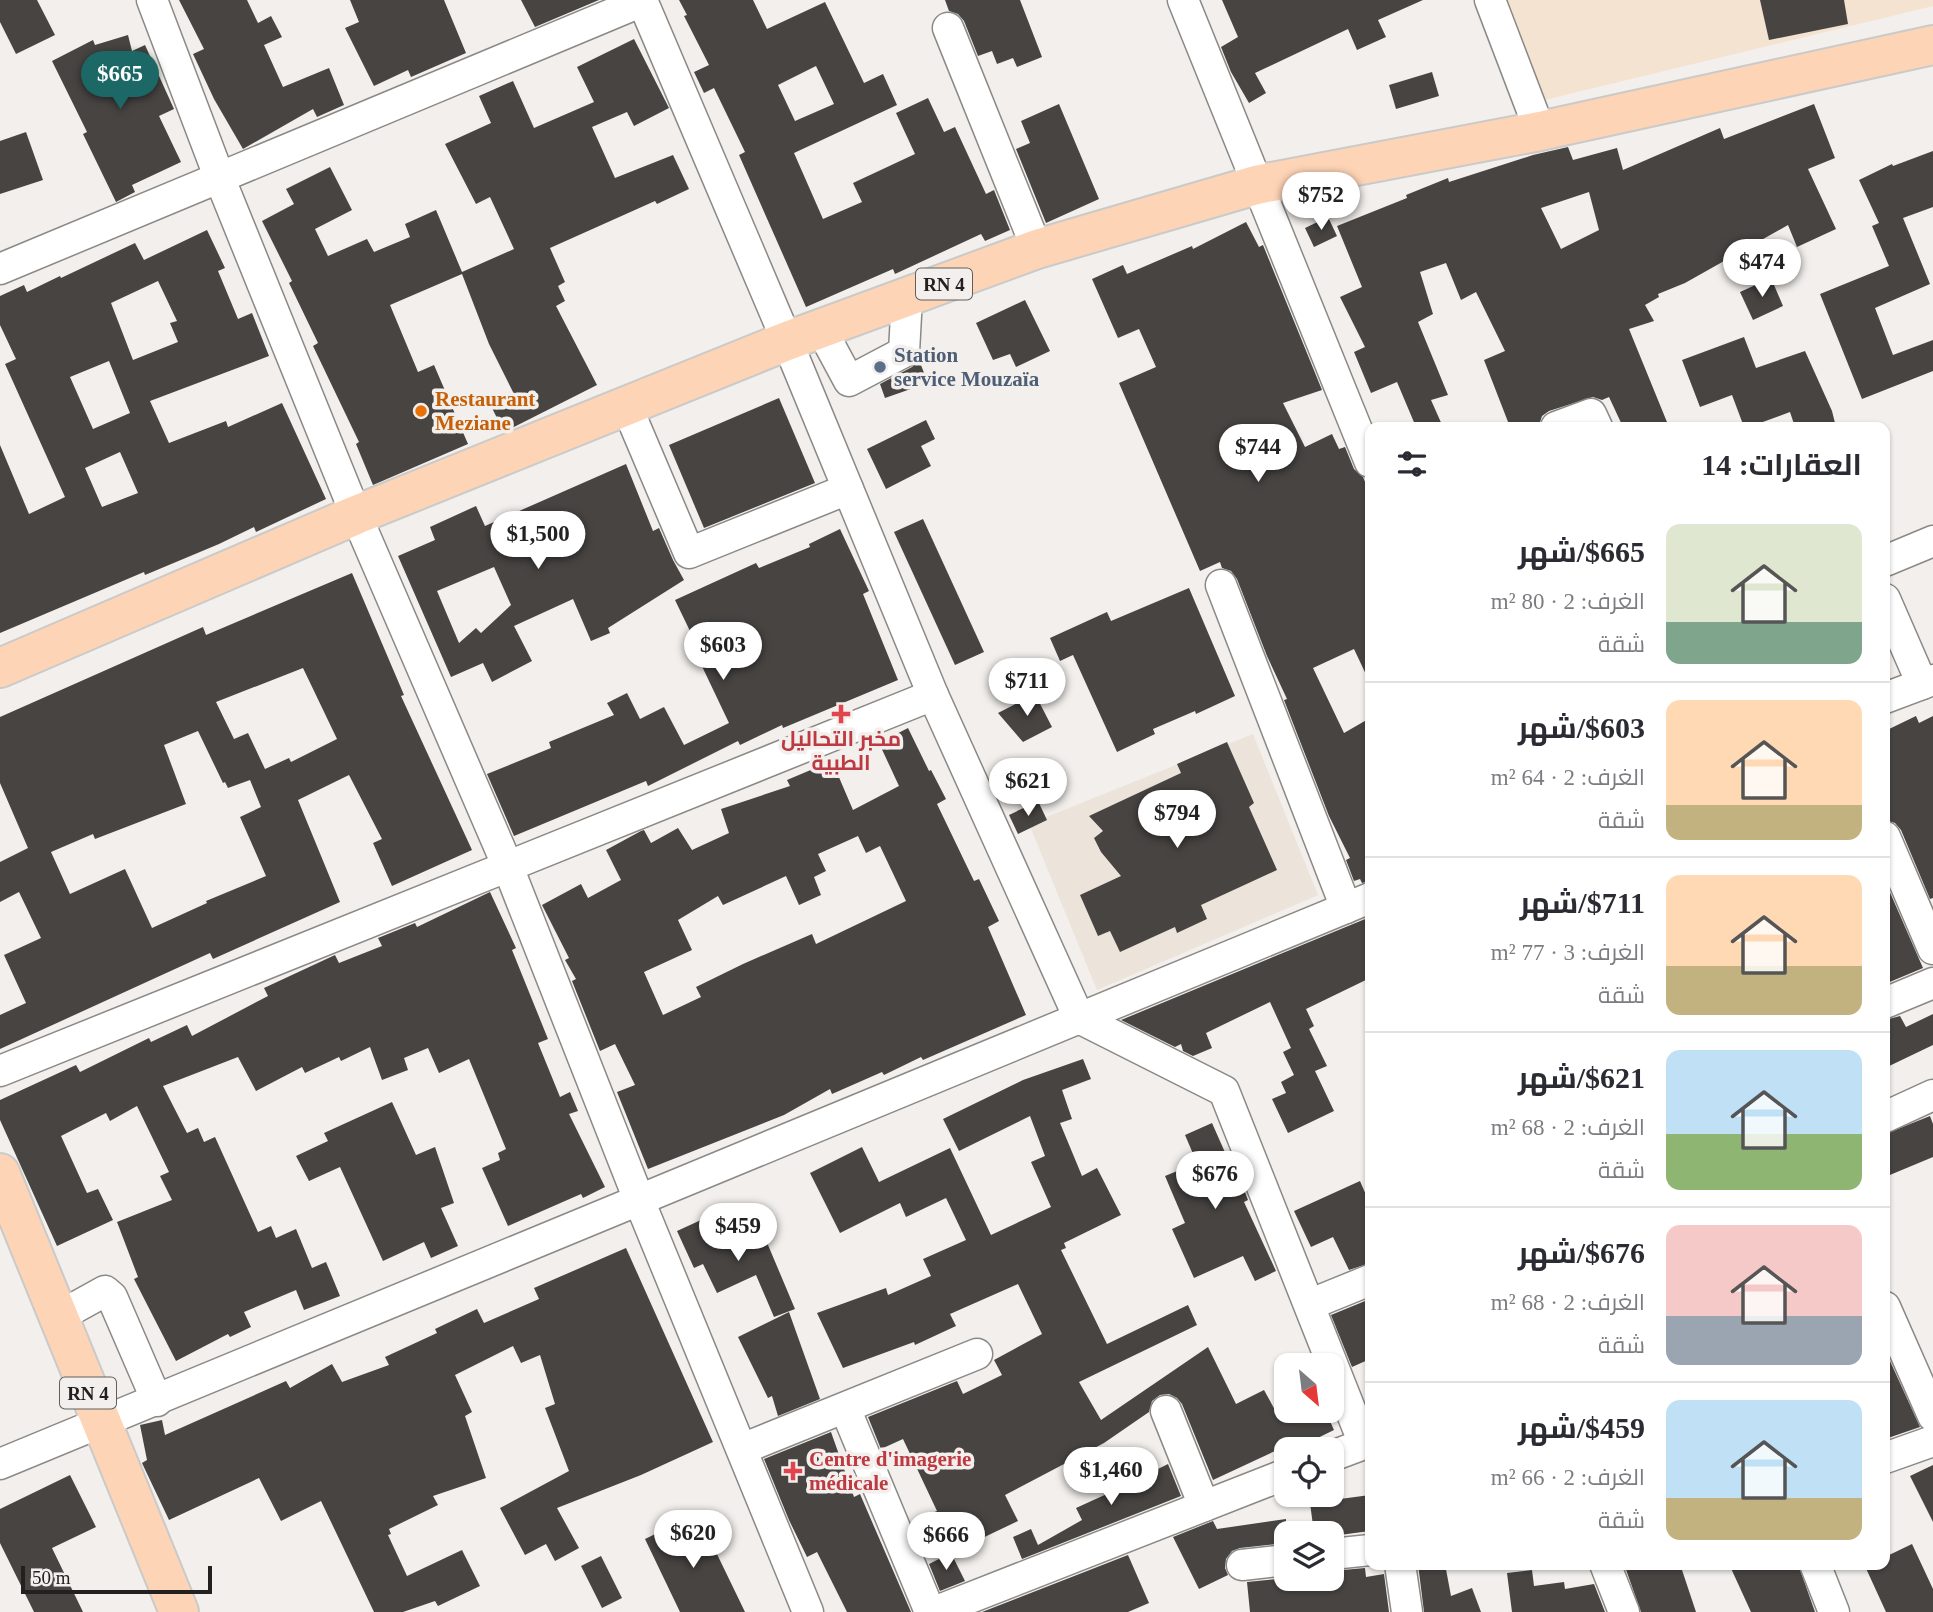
<!DOCTYPE html>
<html lang="ar">
<head>
<meta charset="utf-8">
<style>
	:root { --surface:#fff; --page:#f2f2f3; --text:#2b2b33; --muted:#7c7c81; --line:#e1e1e2; --accent:#1b6866 }
	body { margin:0; font-family:"Times New Roman",Cairo,serif; background:var(--page); color:var(--text); direction:rtl; height:100vh; display:flex; flex-direction:column; font-size:26px; white-space:nowrap }
	* { box-sizing:border-box; margin:0 }
	p { font-size:23px; color:var(--muted) }
	.icon { flex:none; width:38px; height:38px; fill:none; stroke:currentColor; stroke-width:2; stroke-linecap:round; stroke-linejoin:round }
	.map { position:relative; flex:1; overflow:hidden; direction:ltr }
	.side { position:absolute; left:1365px; top:422px; width:525px; height:1148px; display:flex; flex-direction:column; background:var(--surface); border-radius:14px; box-shadow:0 2px 5px #0004; direction:rtl }
	.side>* { flex:none }
	.needle { width:46px; rotate:152deg }
	.controls { position:absolute; left:1274px; top:1353px; display:grid; gap:14px }
	.controls a { display:grid; place-items:center; width:70px; height:70px; border-radius:14px; background:var(--surface); box-shadow:0 2px 5px #0004; font-size:35px }
	.scale { position:absolute; left:21px; bottom:18px; width:191px; box-sizing:border-box; padding-left:7px; border:4px solid #222120; border-top:0; font-size:19px; line-height:24px; white-space:nowrap; color:#222120; -webkit-text-stroke:5px #f2efec; paint-order:stroke }
	.price { position:absolute; translate:-50% -60px; padding:0 16px; border-radius:24px; background:#fff; color:#222; font-size:23px; line-height:46px; filter:drop-shadow(0 2px 4px #0008) }
	.price::after { content:''; position:absolute; left:50%; top:42px; width:21px; height:16px; margin-left:-10px; background:inherit; clip-path:polygon(0 0,100% 0,50% 100%) }
	.price.active { background:var(--accent); color:#fff }
	ul { padding:0; list-style:none }
	li { display:flex; align-items:center; gap:21px; height:175px; padding:0 28px }
	li+li { border-top:2px solid var(--line) }
	li span { display:grid; place-items:center; flex:none; width:196px; height:140px; border-radius:14px; color:#555 }
	li>.icon { margin-inline-start:auto }
	span .icon { width:84px; height:84px; fill:#fffc; stroke-width:1 }
	li b { font-size:30px }
	h2 { display:flex; justify-content:space-between; align-items:center; height:84px; padding:0 28px; font-size:30px }
	.map>svg:first-child { display:block }
	.built { fill:#ece4da }
	.industrial { fill:#f4e3d1 }
	.building { fill:#474442; fill-rule:evenodd }
	.lines { fill:none; stroke-linecap:round; stroke-linejoin:round }
	.minor-casing { stroke:#8b8985; stroke-width:33 }
	.major-casing { stroke:#cacac9; stroke-width:42 }
	.minor { stroke:#fff; stroke-width:30 }
	.major { stroke:#fed4b6; stroke-width:38 }
	.service-dot { fill:#5c6f8a; stroke:#f2efec; stroke-width:2.5 }
	.food-dot { fill:#e8710a; stroke:#f2efec; stroke-width:2.5 }
	.health-dot { fill:#e0444e; stroke:#f2efec; stroke-width:2.5 }
	.labels { text-anchor:middle; stroke-width:7; stroke-linejoin:round; paint-order:stroke }
	.shield { fill:#f2efec; stroke:#605f5d; stroke-width:2 }
	.shield-label { font-size:19px; font-weight:bold; fill:#222120 }
	.service-label { font-size:21px; font-weight:bold; fill:#4e5e75; stroke:#f2efec; text-anchor:start }
	.food-label { font-size:21px; font-weight:bold; fill:#c56008; stroke:#f2efec; text-anchor:start }
	.health-label { font-size:21px; font-weight:bold; fill:#be3a42; stroke:#f2efec }
</style>
</head>
<body>
<div class="map">
<svg width="1933" height="1612" viewBox="0 0 1933 1612">
	<rect width="100%" height="100%" fill="#f2efec"/>
	<polygon class="built" points="1253,734 1318,895 1097,990 1029,824"/>
	<polygon class="industrial" points="1498,0 1933,0 1933,6 1540,101"/>
	<g class="building">
		<polygon points="0,0 37,0 55,35 16,54 0,22"/>
		<polygon points="179,0 247,0 258,23 271,16 282,37 264,45 283,87 329,68 344,105 317,117 313,109 243,149 214,99 193,54 204,49"/>
		<polygon points="350,0 444,0 466,53 411,77 408,70 374,86 345,28 359,22"/>
		<polygon points="521,0 599,0 535,27"/>
		<path d="M679,0H753L767,29L825,2L864,83L883,74L897,105L794,153L823,219L862,202L853,183L915,154L896,113L928,98L944,132L955,127L986,194L994,190L1010,230L985,241L981,234L895,274L893,269L806,307L739,155L745,152L714,88L704,93L694,72L709,65L684,16L687,15ZM816,66L834,104L795,121L778,85Z"/>
		<polygon points="945,0 1020,0 1042,57 1017,67 1013,58 997,64 992,51 978,56 964,21 958,14 949,11"/>
		<polygon points="1222,0 1423,0 1378,20 1386,37 1357,50 1348,29 1255,73 1266,93 1249,103 1231,72 1221,47 1238,37"/>
		<polygon points="1760,0 1844,0 1848,24 1769,40"/>
		<polygon points="128,35 132,51 145,45 174,109 159,116 181,162 132,185 135,192 116,202 83,134 87,132 52,61 93,40 95,45"/>
		<polygon points="634,39 669,108 634,126 627,112 592,127 615,178 673,155 689,189 657,204 655,201 550,248 565,282 558,286 565,301 556,306 597,385 504,432 492,408 515,396 489,344 462,274 390,305 418,372 434,365 468,444 373,485 356,444 359,442 313,346 318,343 289,283 292,281 262,221 294,204 286,189 330,167 352,210 315,229 328,256 367,239 374,252 410,237 405,224 436,210 462,272 514,249 490,197 476,204 445,144 491,123 479,96 513,81 534,128 594,102 577,67"/>
		<polygon points="1432,72 1439,96 1396,109 1389,85"/>
		<polygon points="1059,104 1099,199 1046,223 1016,149 1030,143 1021,121"/>
		<path d="M1814,104L1835,158L1808,169L1836,229L1797,247L1788,225L1685,283L1658,294L1659,297L1645,305L1654,321L1629,329L1669,427H1623L1609,397L1602,400L1593,397L1549,411L1542,416L1539,425L1534,427H1510L1484,360L1505,351L1476,292L1461,300L1446,263L1420,272L1433,314L1418,322L1448,395L1431,400L1443,427H1416L1397,382L1371,393L1354,352L1365,347L1340,297L1362,287L1337,226L1407,198L1406,195L1448,178L1449,182L1533,155L1568,147L1573,160L1617,148L1623,170L1720,128L1724,139ZM1589,192L1599,230L1561,249L1541,208Z"/>
		<polygon points="26,132 43,180 0,194 0,141"/>
		<polygon points="1933,151 1933,207 1903,218 1930,284 1875,308 1893,355 1933,340 1933,371 1862,399 1820,294 1889,266 1872,226 1879,223 1859,180 1892,164 1893,166"/>
		<polygon points="1328,217 1337,236 1314,247 1305,228"/>
		<polygon points="1246,222 1259,247 1263,245 1322,390 1283,403 1305,447 1332,434 1339,449 1345,447 1354,469 1363,477 1370,494 1370,683 1354,649 1313,668 1344,733 1370,718 1370,881 1362,883 1360,879 1354,881 1346,860 1350,858 1329,816 1284,700 1287,699 1267,656 1237,579 1231,571 1222,568 1220,562 1200,571 1119,383 1156,367 1139,329 1118,338 1092,279 1123,265 1127,274 1192,246 1193,249"/>
		<path d="M207,230L225,268L218,271L238,319L252,313L269,356L150,401L169,443L226,421L228,427L282,403L326,499L256,532L254,527L219,544L145,575L144,572L0,633V445L29,514L65,497L5,364L16,359L0,325V296L24,285L27,292L60,276L61,278L135,243L144,260ZM158,281L177,321L170,323L178,342L133,360L111,303ZM109,361L130,413L93,429L70,377ZM120,452L138,493L102,507L85,468Z"/>
		<polygon points="1771,278 1783,306 1753,320 1740,292"/>
		<polygon points="1025,300 1050,351 1016,367 1010,354 993,360 976,323"/>
		<polygon points="1744,337 1756,368 1805,351 1832,411 1836,427 1795,427 1790,412 1749,427 1744,427 1732,395 1700,407 1682,360"/>
		<polygon points="919,360 928,383 885,398 880,384 912,367"/>
		<polygon points="779,398 815,483 704,528 669,445"/>
		<polygon points="926,420 935,439 921,446 931,466 886,489 867,449"/>
		<path d="M626,464L653,531L659,528L673,560L684,580L608,628L610,633L591,641L573,599L514,626L532,661L492,682L483,663L451,677L398,556L435,540L430,527L476,506L485,526ZM494,567L511,605L481,633L476,628L459,643L437,591Z"/>
		<polygon points="923,519 984,652 955,665 894,532"/>
		<polygon points="840,529 869,591 863,594 898,680 783,728 782,725 740,745 738,741 648,786 646,781 514,836 487,774 551,748 549,742 614,715 607,703 627,693 640,719 664,707 684,745 729,723 699,660 703,658 675,600 756,563 759,568 810,547 809,544"/>
		<path d="M352,573L404,695L401,696L472,850L392,886L373,843L382,839L349,775L298,800L340,902L213,959L210,953L0,1049V1015L26,1003L4,955L41,938L19,892L0,902V862L28,848L0,783V717L203,627L206,635ZM303,668L337,739L291,762L289,758L265,769L248,733L234,739L216,702ZM198,731L223,783L225,782L228,788L250,780L261,807L240,817L266,876L206,901L207,903L152,928L125,869L70,894L51,852L93,834L95,839L186,804L164,745Z"/>
		<polygon points="1189,588 1235,696 1196,714 1195,711 1153,729 1155,734 1117,752 1073,655 1060,661 1050,638 1107,612 1111,621"/>
		<polygon points="1035,694 1052,727 1023,742 998,713"/>
		<polygon points="1916,716 1919,723 1933,716 1933,898 1930,899 1901,830 1895,823 1885,820 1885,731"/>
		<path d="M908,728L929,771L931,770L946,799L937,804L974,881L979,879L999,921L988,927L1026,1015L923,1060L921,1057L884,1075L882,1072L832,1094L830,1089L784,1115L648,1169L617,1092L635,1085L615,1044L600,1051L572,981L576,979L565,960L569,958L542,905L581,884L588,898L621,880L606,850L641,831L644,830L651,843L678,828L692,850L729,833L721,809L790,786L787,780L832,761L853,810L899,786L879,743ZM858,836L866,853L880,846L906,901L816,944L812,934L743,964L696,987L701,997L663,1015L644,972L692,950L678,920L718,896L723,905L786,876L799,905L821,895L814,877L826,871L818,854Z"/>
		<polygon points="1227,742 1254,803 1249,807 1277,870 1201,905 1207,919 1177,933 1175,927 1120,952 1110,931 1098,936 1080,895 1121,876 1101,852 1094,838 1103,831 1089,816 1181,773 1177,764"/>
		<polygon points="1038,801 1047,820 1018,834 1009,815"/>
		<polygon points="1885,881 1923,968 1885,984"/>
		<polygon points="490,892 516,948 512,950 548,1039 538,1043 560,1097 570,1092 578,1111 569,1114 605,1187 583,1198 581,1194 508,1226 482,1168 500,1160 498,1153 506,1149 469,1059 439,1073 428,1048 404,1058 408,1070 382,1080 370,1047 341,1061 339,1057 305,1073 302,1067 256,1091 238,1057 163,1086 187,1133 198,1128 204,1142 215,1137 258,1232 271,1226 276,1238 296,1229 312,1268 326,1262 340,1296 304,1310 296,1290 244,1312 251,1327 230,1337 228,1334 176,1361 134,1279 138,1277 117,1222 172,1200 160,1176 169,1172 137,1106 110,1121 106,1113 61,1136 87,1193 98,1189 113,1220 57,1246 0,1120 0,1100 76,1065 80,1072 149,1038 151,1042 187,1025 192,1036 268,996 264,988 335,955 339,963 382,946 378,938 415,923 417,927"/>
		<polygon points="1370,917 1370,978 1306,1009 1314,1026 1309,1029 1327,1066 1315,1071 1334,1111 1288,1133 1272,1099 1286,1093 1281,1082 1294,1075 1283,1052 1291,1048 1270,1002 1206,1033 1212,1048 1193,1056 1183,1051 1181,1044 1175,1047 1121,1020"/>
		<polygon points="1933,1014 1933,1045 1885,1068 1885,1020 1900,1016 1906,1027"/>
		<polygon points="1083,1059 1091,1079 1062,1090 1072,1119 1060,1123 1082,1176 1097,1168 1121,1215 1064,1243 1066,1248 1061,1250 1107,1344 1188,1305 1197,1325 1079,1382 1101,1420 1208,1347 1236,1404 1264,1390 1275,1410 1325,1410 1334,1430 1295,1449 1286,1449 1286,1453 1278,1457 1275,1451 1213,1480 1182,1404 1177,1398 1169,1394 1160,1395 1152,1401 1149,1412 1104,1443 1005,1495 1018,1521 951,1553 932,1513 937,1511 903,1439 881,1449 868,1417 957,1381 963,1394 1002,1375 994,1360 1042,1334 1018,1284 950,1314 956,1326 915,1345 914,1342 843,1368 817,1313 886,1288 888,1295 931,1276 923,1259 966,1240 946,1198 906,1217 900,1203 840,1233 810,1173 862,1147 879,1182 950,1148 991,1235 1051,1207 1031,1162 1045,1156 1030,1116 959,1151 943,1119 1023,1080"/>
		<polygon points="392,1102 416,1155 435,1147 454,1203 441,1208 458,1246 431,1258 424,1242 383,1261 340,1167 309,1181 296,1156 328,1141 324,1133"/>
		<polygon points="1930,1116 1933,1124 1933,1157 1885,1177 1885,1134"/>
		<polygon points="1212,1123 1235,1175 1238,1174 1248,1200 1244,1202 1276,1271 1255,1281 1243,1256 1194,1278 1172,1229 1185,1223 1165,1176 1197,1163 1185,1135"/>
		<polygon points="1360,1181 1370,1204 1370,1263 1349,1270 1333,1237 1311,1247 1294,1211"/>
		<polygon points="701,1220 714,1248 760,1226 795,1309 774,1317 756,1275 717,1293 703,1264 694,1268 677,1231"/>
		<polygon points="626,1248 713,1442 641,1475 557,1508 579,1548 555,1561 546,1544 525,1555 500,1508 569,1471 545,1408 555,1404 540,1355 521,1363 513,1346 455,1375 472,1412 465,1416 486,1478 433,1496 438,1505 389,1529 391,1534 388,1535 407,1576 462,1550 480,1586 438,1606 435,1601 403,1612 374,1612 321,1501 281,1521 259,1478 169,1520 142,1463 147,1460 140,1425 162,1420 165,1435 286,1381 290,1388 332,1364 342,1382 389,1365 385,1357 437,1333 435,1329 477,1309 484,1323 539,1299 534,1288"/>
		<polygon points="1370,1299 1370,1359 1352,1367 1331,1315"/>
		<polygon points="789,1312 820,1399 778,1416 772,1396 768,1398 738,1337"/>
		<polygon points="1885,1350 1920,1427 1888,1438 1885,1431"/>
		<polygon points="831,1432 854,1497 860,1494 911,1612 847,1612 817,1552 807,1557 789,1520 764,1459"/>
		<polygon points="1168,1464 1181,1496 1022,1559 1013,1537 1031,1529 1038,1545 1082,1520 1076,1508 1120,1488 1114,1476 1136,1465 1142,1477"/>
		<polygon points="1933,1465 1933,1522 1910,1476"/>
		<polygon points="70,1475 96,1527 52,1548 83,1612 34,1612 0,1543 0,1509"/>
		<polygon points="1370,1495 1370,1531 1332,1536 1332,1533 1314,1533 1310,1503"/>
		<polygon points="693,1516 711,1553 715,1550 745,1612 680,1612 645,1539"/>
		<polygon points="1286,1519 1286,1543 1240,1548 1232,1551 1226,1559 1225,1568 1228,1575 1199,1589 1173,1537 1213,1521 1217,1529"/>
		<polygon points="1912,1544 1933,1589 1933,1612 1886,1612 1864,1564 1885,1564 1885,1557"/>
		<polygon points="951,1553 965,1581 940,1591 929,1564"/>
		<polygon points="1128,1555 1149,1603 1128,1612 982,1612"/>
		<polygon points="601,1556 622,1598 602,1608 581,1566"/>
		<polygon points="1418,1564 1445,1564 1451,1596 1472,1588 1481,1612 1424,1612"/>
		<polygon points="1624,1564 1680,1564 1696,1612 1641,1612"/>
		<polygon points="1729,1564 1798,1564 1815,1612 1751,1612"/>
		<polygon points="1365,1568 1366,1577 1384,1574 1389,1612 1250,1612 1247,1582 1286,1578 1286,1587 1332,1581 1332,1571"/>
		<polygon points="1532,1570 1534,1586 1564,1582 1565,1589 1594,1584 1605,1612 1512,1612 1507,1573"/>
	</g>
	<g class="lines">
		<defs>
			<g id="minor">
				<polyline points="152,0 220,179 356,515 508,867 639,1200 808,1612"/>
				<polyline points="642,0 787,341 933,695 1079,1018 1224,1091 1364,1444 1332,1456"/>
				<polyline points="1183,0 1370,462"/>
				<polyline points="1490,0 1540,131"/>
				<polyline points="948,28 1037,249"/>
				<polyline points="0,269 643,1"/>
				<polyline points="821,329 849,381 904,352 907,297"/>
				<polyline points="627,407 689,553 848,489"/>
				<polyline points="1556,427 1591,414 1597,427"/>
				<polyline points="1885,561 1933,541"/>
				<polyline points="1221,585 1346,908"/>
				<polyline points="1885,599 1922,684"/>
				<polyline points="1885,698 1933,680"/>
				<polyline points="1885,837 1933,949"/>
				<polyline points="1885,1003 1933,983"/>
				<polyline points="0,1071 933,695"/>
				<polyline points="1885,1117 1933,1095"/>
				<polyline points="1311,1304 1370,1280"/>
				<polyline points="1885,1307 1933,1416"/>
				<polyline points="58,1317 105,1291 112,1297 157,1401"/>
				<polyline points="845,1408 930,1612"/>
				<polyline points="1166,1411 1204,1506"/>
				<polyline points="742,1449 977,1354"/>
				<polyline points="1885,1458 1933,1441"/>
				<polyline points="0,1464 1370,898"/>
				<polyline points="1332,1554 1370,1550"/>
				<polyline points="1400,1564 1407,1612"/>
				<polyline points="1605,1564 1624,1612"/>
				<polyline points="1815,1564 1834,1612"/>
				<polyline points="1242,1565 1286,1560"/>
				<polyline points="934,1612 1286,1474"/>
			</g>
			<g id="major">
				<polyline points="0,668 356,515 787,341 1037,249 1256,185 1540,131 1933,45"/>
				<polyline points="0,1173 179,1612"/>
			</g>
		</defs>
		<use href="#minor" class="minor-casing"/>
		<use href="#major" class="major-casing"/>
		<use href="#minor" class="minor"/>
		<use href="#major" class="major"/>
	</g>
	<circle class="service-dot" cx="880" cy="367" r="7"/>
	<circle class="food-dot" cx="421" cy="411" r="7"/>
	<g class="health-dot">
		<path d="M837.5 703.5h7v7h7v7h-7v7h-7v-7h-7v-7h7z"/>
		<path d="M789.5 1460.5h7v7h7v7h-7v7h-7v-7h-7v-7h7z"/>
	</g>
	<g class="labels">
		<g class="shield">
			<rect x="916" y="268.5" width="56" height="31" rx="5"/>
			<rect x="60" y="1377.5" width="56" height="31" rx="5"/>
		</g>
		<g class="shield-label">
			<text x="944" y="291">RN 4</text>
			<text x="88" y="1400">RN 4</text>
		</g>
		<g class="service-label">
			<text x="894" y="362">Station<tspan x="894" dy="24">service Mouzaïa</tspan></text>
		</g>
		<g class="food-label">
			<text x="435" y="406">Restaurant<tspan x="435" dy="24">Meziane</tspan></text>
		</g>
		<g class="health-label">
			<text x="841" y="746">مخبر التحاليل<tspan x="841" dy="24">الطبية</tspan></text>
			<text x="809" y="1466" text-anchor="start">Centre d'imagerie<tspan x="809" dy="24">médicale</tspan></text>
		</g>
	</g>
</svg>
<div class="controls">
<a><svg class="needle" viewBox="-14 -14 28 28"><path d="M0-13l5 13h-10z" fill="#e53935"/><path d="M0 13l5-13h-10z" fill="#7c7c81"/></svg></a>
<a><svg class="icon" aria-label="locate" viewBox="0 0 24 24"><circle cx="12" cy="12" r="6"/><path d="M12 2v4M12 18v4M2 12h4M18 12h4"/></svg></a>
<a><svg class="icon" aria-label="layers" viewBox="0 0 24 24"><path d="M12 4l9 5-9 5-9-5zM3 14l9 5 9-5"/></svg></a>
</div>
<div class="scale">50 m</div>
<b class="price active" style="left:120px;top:111px">$665</b>
<b class="price" style="left:1321px;top:232px">$752</b>
<b class="price" style="left:1762px;top:299px">$474</b>
<b class="price" style="left:1258px;top:484px">$744</b>
<b class="price" style="left:538px;top:571px">$1,500</b>
<b class="price" style="left:723px;top:682px">$603</b>
<b class="price" style="left:1027px;top:718px">$711</b>
<b class="price" style="left:1028px;top:818px">$621</b>
<b class="price" style="left:1177px;top:850px">$794</b>
<b class="price" style="left:1215px;top:1211px">$676</b>
<b class="price" style="left:738px;top:1263px">$459</b>
<b class="price" style="left:1111px;top:1507px">$1,460</b>
<b class="price" style="left:693px;top:1570px">$620</b>
<b class="price" style="left:946px;top:1572px">$666</b>
<section class="side">
<h2>العقارات: 14<svg class="icon" aria-label="filters" viewBox="0 0 24 24"><path d="M4 7h16M4 17h16"/><circle cx="9" cy="7" r="2"/><circle cx="15" cy="17" r="2"/></svg></h2>
<ul>
<li><span style="background:linear-gradient(#dfe7d0 70%,#7fa58c 0)"><svg class="icon" aria-label="home" viewBox="0 0 24 24"><path d="M3 11l9-7 9 7M6 9v11h12V9"/></svg></span><div><b>$665/شهر</b><p>الغرف: 2 · 80 m²</p><p>شقة</p></div></li>
<li><span style="background:linear-gradient(#ffd9b3 75%,#c2b280 0)"><svg class="icon" aria-label="home" viewBox="0 0 24 24"><path d="M3 11l9-7 9 7M6 9v11h12V9"/></svg></span><div><b>$603/شهر</b><p>الغرف: 2 · 64 m²</p><p>شقة</p></div></li>
<li><span style="background:linear-gradient(#ffd9b3 65%,#c2b280 0)"><svg class="icon" aria-label="home" viewBox="0 0 24 24"><path d="M3 11l9-7 9 7M6 9v11h12V9"/></svg></span><div><b>$711/شهر</b><p>الغرف: 3 · 77 m²</p><p>شقة</p></div></li>
<li><span style="background:linear-gradient(#bfe0f5 60%,#8fb573 0)"><svg class="icon" aria-label="home" viewBox="0 0 24 24"><path d="M3 11l9-7 9 7M6 9v11h12V9"/></svg></span><div><b>$621/شهر</b><p>الغرف: 2 · 68 m²</p><p>شقة</p></div></li>
<li><span style="background:linear-gradient(#f6c9c9 65%,#9aa5b1 0)"><svg class="icon" aria-label="home" viewBox="0 0 24 24"><path d="M3 11l9-7 9 7M6 9v11h12V9"/></svg></span><div><b>$676/شهر</b><p>الغرف: 2 · 68 m²</p><p>شقة</p></div></li>
<li><span style="background:linear-gradient(#bfe0f5 70%,#c2b280 0)"><svg class="icon" aria-label="home" viewBox="0 0 24 24"><path d="M3 11l9-7 9 7M6 9v11h12V9"/></svg></span><div><b>$459/شهر</b><p>الغرف: 2 · 66 m²</p><p>شقة</p></div></li>
</ul>
</section>
</div>
</body>
</html>
